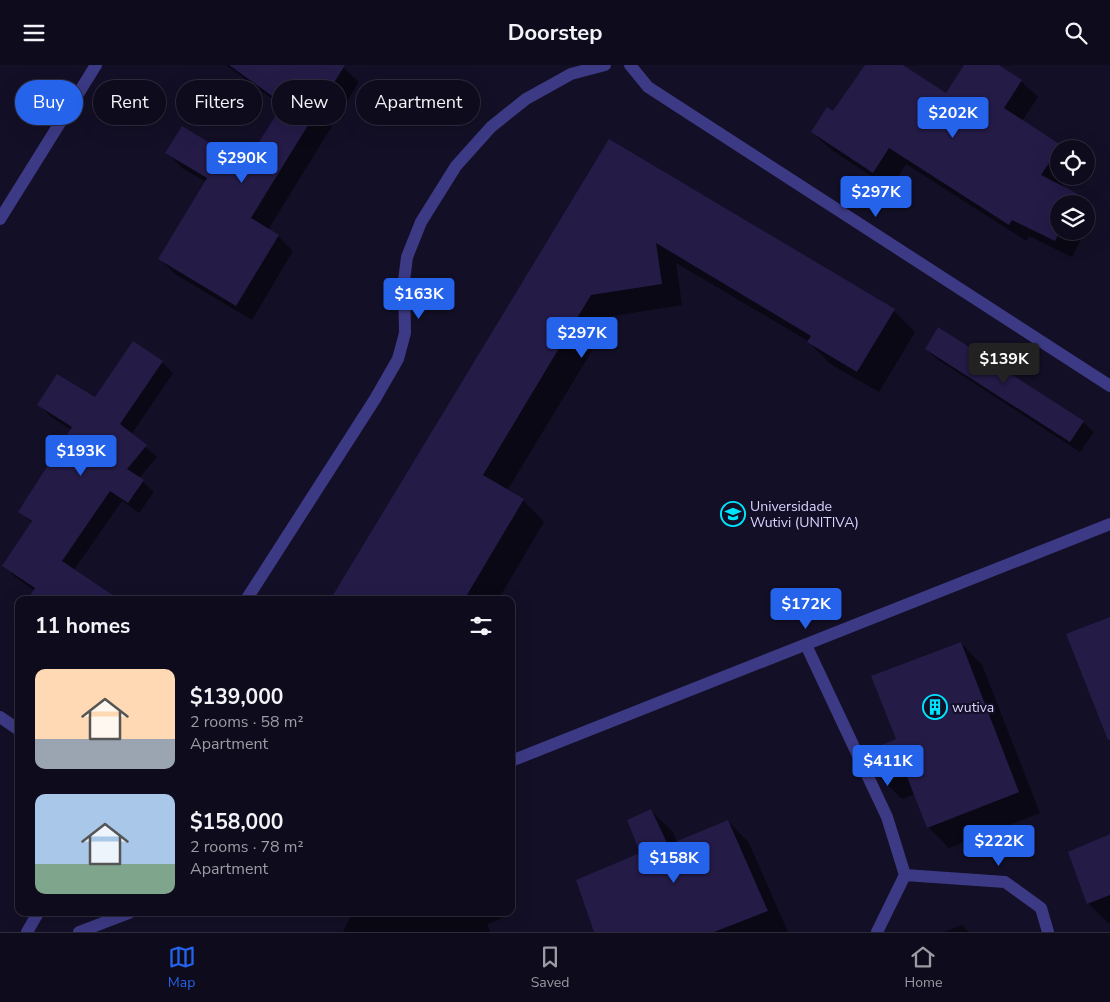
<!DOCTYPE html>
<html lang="en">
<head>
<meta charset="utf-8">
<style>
	:root { --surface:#0e0b1c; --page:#1c1929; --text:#f1f3f6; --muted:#9b9ba3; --line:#2e2b3b; --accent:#2563eb }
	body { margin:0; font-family:"Nunito Sans",sans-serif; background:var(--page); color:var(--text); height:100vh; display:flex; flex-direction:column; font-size:19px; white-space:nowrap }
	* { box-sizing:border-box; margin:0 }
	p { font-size:16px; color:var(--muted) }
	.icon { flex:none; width:28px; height:28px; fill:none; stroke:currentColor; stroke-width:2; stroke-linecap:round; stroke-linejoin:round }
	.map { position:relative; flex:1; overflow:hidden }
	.details { position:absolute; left:15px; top:531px; width:500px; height:320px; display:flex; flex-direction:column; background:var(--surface); border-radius:10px; box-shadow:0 5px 20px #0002,0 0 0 1px var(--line) }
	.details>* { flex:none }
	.guide { position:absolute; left:15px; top:15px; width:500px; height:45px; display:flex; gap:10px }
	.tools { position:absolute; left:1050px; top:75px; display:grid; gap:10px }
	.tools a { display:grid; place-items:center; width:45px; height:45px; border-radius:50%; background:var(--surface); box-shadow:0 5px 20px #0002,0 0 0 1px var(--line); font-size:25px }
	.price { position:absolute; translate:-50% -42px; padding:0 11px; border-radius:5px; background:var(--accent); color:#fff; font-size:16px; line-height:32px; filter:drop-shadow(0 1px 2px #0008) }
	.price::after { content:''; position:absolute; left:50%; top:30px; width:15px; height:11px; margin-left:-8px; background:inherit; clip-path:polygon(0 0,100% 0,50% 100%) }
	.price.current { background:#222; color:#fff }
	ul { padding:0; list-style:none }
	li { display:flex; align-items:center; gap:15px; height:125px; padding:0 20px }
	li span { display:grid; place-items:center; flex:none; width:140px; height:100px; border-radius:10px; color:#555 }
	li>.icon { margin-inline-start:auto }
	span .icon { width:60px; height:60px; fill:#fffc; stroke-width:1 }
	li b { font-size:21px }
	h2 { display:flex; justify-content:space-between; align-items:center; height:60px; padding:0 20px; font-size:21px }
	.chip { padding:0 18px; border-radius:22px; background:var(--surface); box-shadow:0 5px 20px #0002,0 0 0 1px var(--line); font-size:18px; line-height:45px }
	.chip.current { background:var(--accent); color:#fff }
	header { display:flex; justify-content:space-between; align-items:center; height:65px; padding:0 20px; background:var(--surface); font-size:22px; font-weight:700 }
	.tab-bar { display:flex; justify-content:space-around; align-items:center; height:70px; border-top:1px solid var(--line); background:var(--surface); font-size:14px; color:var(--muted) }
	.tab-bar a { display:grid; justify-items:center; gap:2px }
	.tab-bar .current { color:var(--accent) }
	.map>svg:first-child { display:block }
	.shadow { fill:#0007 }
	.building { fill:#241b47 }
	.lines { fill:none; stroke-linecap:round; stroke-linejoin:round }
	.minor { stroke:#3d3a85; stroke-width:12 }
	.labels { text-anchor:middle; stroke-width:4; stroke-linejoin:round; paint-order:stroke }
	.poi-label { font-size:14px; fill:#d9d4ff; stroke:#130f26; text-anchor:start }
</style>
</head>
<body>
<header><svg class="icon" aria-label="menu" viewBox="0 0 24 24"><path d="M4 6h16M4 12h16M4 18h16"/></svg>Doorstep<svg class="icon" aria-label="search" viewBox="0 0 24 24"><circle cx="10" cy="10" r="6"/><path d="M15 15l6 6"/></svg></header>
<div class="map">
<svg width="1110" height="867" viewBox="0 0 1110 867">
	<rect width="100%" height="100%" fill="#130f26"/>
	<g class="shadow">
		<polygon points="226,0 341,0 359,17 268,165 278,171 293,186 252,255 175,209 160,194 206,117 182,103 167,88 245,101 282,41"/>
		<polygon points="874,0 901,0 946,30 965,0 996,0 1021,16 1038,32 1022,56 1063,84 1059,84 1059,111 1067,111 1061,122 1077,130 1086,139 1059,139 1059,166 1085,166 1072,192 1029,171 1026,176 906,99 890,124 829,83 812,67 833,48"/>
		<polygon points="610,76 894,246 915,267 879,327 830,299 808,276 676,198 682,240 613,251 507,426 523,435 544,457 498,535 331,535"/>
		<polygon points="1086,139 1094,147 1086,163"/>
		<polygon points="926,284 1083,357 1094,367 1080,387 937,294"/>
		<polygon points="162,297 173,308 131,370 157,392 139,413 154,427 139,448 122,436 74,505 118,535 29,535 35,526 15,512 4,501 32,458 20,447 71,365 50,351 39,340 95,334"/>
		<polygon points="961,578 982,600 1040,748 949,783 928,762 915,729 902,734 881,713 870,685 897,674"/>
		<polygon points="651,746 673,767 677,777 728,756 749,778 788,867 596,867 642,788"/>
		<polygon points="1110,771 1110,859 1109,859 1088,838"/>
		<polygon points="352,848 498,848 501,854 487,859 490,867 343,867"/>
		<polygon points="962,860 969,867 944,867"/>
	</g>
	<g class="building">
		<polygon points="229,0 345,0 251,153 279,170 236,241 158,194 207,113 165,88 182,61 245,99 283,39"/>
		<polygon points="865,0 903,0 946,28 964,0 999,0 1022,15 1004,43 1061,80 1041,110 1078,129 1074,139 1059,139 1060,166 1055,176 1012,155 1009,160 889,83 873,108 811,67 827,42 833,46"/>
		<polygon points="609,74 895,244 857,307 807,277 811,271 656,178 662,219 591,230 483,410 524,434 464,535 330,535"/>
		<polygon points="938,262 1084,356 1070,377 925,284"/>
		<polygon points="133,276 163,296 120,359 147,380 127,404 144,415 128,438 110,426 62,496 120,535 27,535 35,523 2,501 32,456 18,447 72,362 37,340 57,309 95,332"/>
		<polygon points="1110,552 1110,675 1108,675 1066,569"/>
		<polygon points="961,577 1019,727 927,763 904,704 880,713 869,685 896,674 871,611"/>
		<polygon points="651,744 668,780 728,755 768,846 714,867 594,867 576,815 640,788 627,755"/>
		<polygon points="1110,769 1110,830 1087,839 1068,787"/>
	</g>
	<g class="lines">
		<g class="minor">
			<polyline points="630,0 648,22 1110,321"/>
			<polyline points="0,154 96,0"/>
			<polyline points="246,535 375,334 398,294 405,268 404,216 407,192 421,157 456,101 491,62 526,34 571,9 605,0"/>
			<polyline points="806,580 887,752 905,810 877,867"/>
			<polyline points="0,652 19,665"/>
			<polyline points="511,696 1110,459"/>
			<polyline points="905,810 1005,817 1041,843 1048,867"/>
			<polyline points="27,867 38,848"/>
			<polyline points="79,867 129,848"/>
		</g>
	</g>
	<defs>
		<symbol id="university-ring" viewBox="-11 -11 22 22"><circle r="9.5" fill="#130f26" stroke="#00e5ff" stroke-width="1.5"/><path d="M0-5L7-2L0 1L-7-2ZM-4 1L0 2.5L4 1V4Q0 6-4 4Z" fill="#00e5ff"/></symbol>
		<symbol id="building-ring" viewBox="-11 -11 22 22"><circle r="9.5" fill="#130f26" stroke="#00e5ff" stroke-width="1.5"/><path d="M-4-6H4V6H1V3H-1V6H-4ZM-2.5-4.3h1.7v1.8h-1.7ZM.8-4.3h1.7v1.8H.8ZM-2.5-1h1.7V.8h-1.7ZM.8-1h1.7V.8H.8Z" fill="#00e5ff"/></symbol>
	</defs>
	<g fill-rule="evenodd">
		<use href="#university-ring" x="719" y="435" width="28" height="28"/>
		<use href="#building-ring" x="921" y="628" width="28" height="28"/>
	</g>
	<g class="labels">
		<g class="poi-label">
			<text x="750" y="446">Universidade<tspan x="750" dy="16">Wutivi (UNITIVA)</tspan></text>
			<text x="952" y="647">wutiva</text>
		</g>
	</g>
</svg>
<div class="tools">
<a><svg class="icon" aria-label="locate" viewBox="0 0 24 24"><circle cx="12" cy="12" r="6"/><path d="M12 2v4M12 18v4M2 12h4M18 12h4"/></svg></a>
<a><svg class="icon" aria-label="layers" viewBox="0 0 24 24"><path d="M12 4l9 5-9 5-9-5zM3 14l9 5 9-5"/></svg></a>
</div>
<b class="price" style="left:953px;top:74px">$202K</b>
<b class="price" style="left:242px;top:119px">$290K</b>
<b class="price" style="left:876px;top:153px">$297K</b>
<b class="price" style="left:419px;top:255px">$163K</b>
<b class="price" style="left:582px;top:294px">$297K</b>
<b class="price current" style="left:1004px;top:320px">$139K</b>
<b class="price" style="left:81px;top:412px">$193K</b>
<b class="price" style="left:806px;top:565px">$172K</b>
<b class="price" style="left:888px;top:722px">$411K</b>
<b class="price" style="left:999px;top:802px">$222K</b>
<b class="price" style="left:674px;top:819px">$158K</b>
<div class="guide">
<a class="chip current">Buy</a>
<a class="chip">Rent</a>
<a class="chip">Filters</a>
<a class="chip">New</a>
<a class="chip">Apartment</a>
</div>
<section class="details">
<h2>11 homes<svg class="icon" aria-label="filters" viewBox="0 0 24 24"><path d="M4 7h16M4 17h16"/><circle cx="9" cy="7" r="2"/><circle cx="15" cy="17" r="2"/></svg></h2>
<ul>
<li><span style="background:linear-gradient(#ffd9b3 70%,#9aa5b1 0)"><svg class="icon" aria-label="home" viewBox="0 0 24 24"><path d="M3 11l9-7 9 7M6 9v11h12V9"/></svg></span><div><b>$139,000</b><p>2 rooms · 58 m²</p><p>Apartment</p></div></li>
<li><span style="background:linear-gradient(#a9c7e8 70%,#7fa58c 0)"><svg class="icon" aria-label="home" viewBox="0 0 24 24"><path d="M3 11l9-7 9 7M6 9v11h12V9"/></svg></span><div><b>$158,000</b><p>2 rooms · 78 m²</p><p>Apartment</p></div></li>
</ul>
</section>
</div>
<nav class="tab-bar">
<a class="current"><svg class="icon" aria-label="map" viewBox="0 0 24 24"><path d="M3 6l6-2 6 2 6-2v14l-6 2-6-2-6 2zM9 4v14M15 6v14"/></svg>Map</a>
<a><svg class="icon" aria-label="saved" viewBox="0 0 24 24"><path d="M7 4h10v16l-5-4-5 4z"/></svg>Saved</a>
<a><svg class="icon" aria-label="home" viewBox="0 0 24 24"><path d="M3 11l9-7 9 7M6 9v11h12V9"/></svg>Home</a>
</nav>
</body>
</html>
